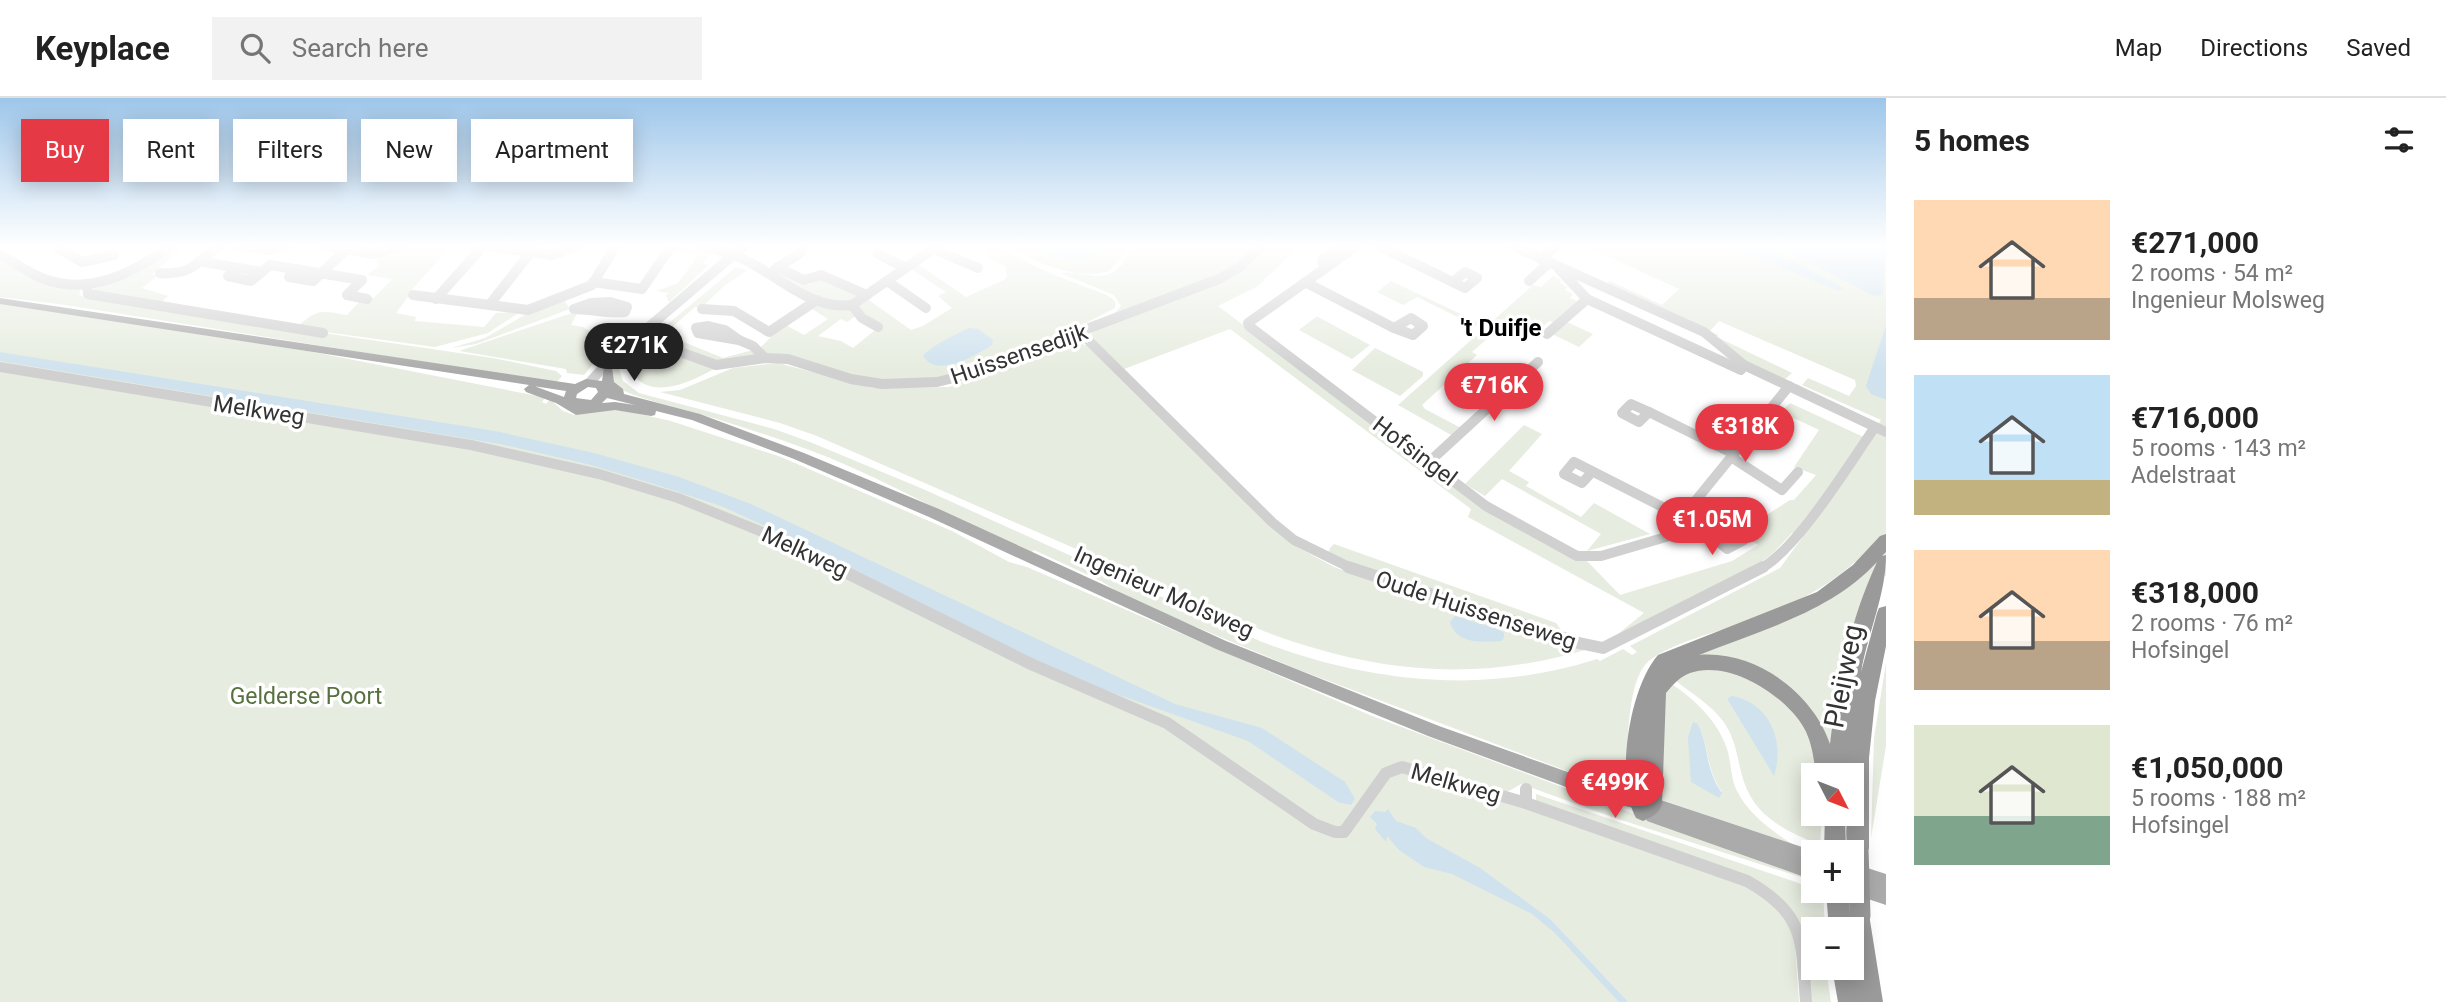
<!DOCTYPE html>
<html lang="en">
<head>
<meta charset="utf-8">
<style>
	:root { --surface:#fff; --page:#f2f2f2; --text:#222; --muted:#767676; --line:#e0e0e0; --accent:#e63946 }
	body { margin:0; font-family:Roboto,sans-serif; background:var(--page); color:var(--text); height:100vh; display:flex; flex-direction:column; font-size:26px; white-space:nowrap }
	* { box-sizing:border-box; margin:0 }
	p { font-size:23px; color:var(--muted) }
	.icon { flex:none; width:38px; height:38px; fill:none; stroke:currentColor; stroke-width:2; stroke-linecap:round; stroke-linejoin:round }
	.map { position:relative; flex:1; overflow:hidden }
	.panel { display:flex; flex-direction:column; background:var(--surface); width:560px }
	.panel>* { flex:none }
	.guide { position:absolute; left:21px; top:21px; width:665px; height:63px; display:flex; gap:14px }
	.needle { width:46px; rotate:132deg }
	.tools { position:absolute; left:1801px; top:665px; display:grid; gap:14px }
	.tools a { display:grid; place-items:center; width:63px; height:63px; border-radius:0px; background:var(--surface); box-shadow:0 4px 18px #0003; font-size:35px }
	.price { position:absolute; translate:-50% -60px; padding:0 16px; border-radius:24px; background:var(--accent); color:#fff; font-size:23px; line-height:46px; filter:drop-shadow(0 2px 4px #0008) }
	.price::after { content:''; position:absolute; left:50%; top:42px; width:21px; height:16px; margin-left:-10px; background:inherit; clip-path:polygon(0 0,100% 0,50% 100%) }
	.price.selected { background:#222; color:#fff }
	ul { padding:0; list-style:none }
	li { display:flex; align-items:center; gap:21px; height:175px; padding:0 28px }
	li span { display:grid; place-items:center; flex:none; width:196px; height:140px; border-radius:0px; color:#555 }
	li>.icon { margin-inline-start:auto }
	span .icon { width:84px; height:84px; fill:#fffc; stroke-width:1 }
	li b { font-size:30px }
	h2 { display:flex; justify-content:space-between; align-items:center; height:84px; padding:0 28px; font-size:30px }
	.tag { padding:0 24px; border-radius:0px; background:var(--surface); box-shadow:0 4px 18px #0003; font-size:24px; line-height:63px }
	.tag.selected { background:var(--accent); color:#fff }
	header { display:flex; align-items:center; gap:42px; box-sizing:border-box; height:98px; padding:0 35px; background:var(--surface); border-bottom:2px solid var(--line) }
	header strong { font-size:33px }
	nav { display:flex; gap:38px; margin-inline-start:auto; font-size:24px }
	.search { width:490px; height:63px; background:var(--page); display:flex; align-items:center; gap:18px; box-sizing:border-box; padding:0 24px; border-radius:0px; color:var(--muted); font-size:26px }
	main { display:flex; flex:1; min-height:0 }
	.map>svg:first-child { display:block }
	.green { fill:#e6ecdf; fill-rule:evenodd }
	.water { fill:#cfe2ee }
	.lines { fill:none; stroke-linecap:round; stroke-linejoin:round }
	.minor-far1 { stroke:#d0d0d0; stroke-width:10 }
	.minor { stroke:#d0d0d0; stroke-width:12 }
	.major { fill:#ababab; fill-rule:evenodd }
	.highway { fill:#9a9a9a; fill-rule:evenodd }
	.highway-bridge { stroke:#9a9a9a; stroke-width:21 }
	.labels { text-anchor:middle; stroke-width:7; stroke-linejoin:round; paint-order:stroke }
	.street-label { font-size:23px; fill:#333; stroke:#fff }
	.park-label { font-size:23px; fill:#56703f; stroke:#fff }
	.neighbourhood-label { font-size:24px; font-weight:bold; fill:#000; stroke:#fff }
	.near-street-label { font-size:28px; fill:#333; stroke:#fff }
</style>
</head>
<body>
<header>
<strong>Keyplace</strong>
<div class="search"><svg class="icon" aria-label="search" viewBox="0 0 24 24"><circle cx="10" cy="10" r="6"/><path d="M15 15l6 6"/></svg>Search here</div>
<nav><a>Map</a><a>Directions</a><a>Saved</a></nav>
</header>
<main>
<div class="map">
<svg width="1886" height="904" viewBox="0 0 1886 904">
	<rect width="100%" height="100%" fill="#fff"/>
	<g class="green">
		<polygon points="176,147 186,147 152,176 157,178 142,190 168,198 159,206 91,192"/>
		<path d="M411,147L451,148L408,196L415,200L408,199L396,215L416,219L415,223L484,229L496,215L520,214L488,235L435,249L296,230C317,211 319,212 347,217L365,198L374,200L392,181L367,177L380,167L377,164L378,159Z"/>
		<path d="M977,147H999C1021,166 1079,186 1107,197L1115,203V210L1086,225L1085,229L959,278L913,284L863,281L766,255L761,249L784,226L804,237L828,221L809,209C822,206 835,211 850,210L857,217L847,224L841,221L818,238L841,243L853,250L880,228L856,208L866,200L911,232L923,228L952,210L938,198L946,194L911,171L918,166L966,199L1004,182L1007,178L1005,168L987,159V153Z"/>
		<path d="M1006,147H1039L1050,156L1100,152L1101,147H1125V154L1109,173C1081,184 1030,163 1006,147Z"/>
		<path d="M1130,147H1257L1236,169L1218,181L1113,217L1121,208L1114,197L1060,175C1083,171 1107,190 1124,163C1127,158 1129,154 1130,147Z"/>
		<path d="M1263,147H1300L1258,188L1218,208L1455,386L1585,461L1620,497L1732,463L1758,447L1740,434L1790,402H1794L1816,377L1794,369L1819,332L1781,314L1790,305L1868,341L1881,322L1802,287L1808,280L1849,298L1856,288L1855,282L1719,223L1709,234L1606,187L1610,183L1662,207L1679,191L1582,147H1886V478L1875,474L1832,664L1780,584L1679,560L1781,521L1865,469L1855,464C1826,490 1790,508 1753,522C1727,531 1661,547 1645,567C1627,589 1626,654 1629,682L1625,687L1612,690L1297,571L1129,501L1101,483L1034,452L1030,456C970,429 913,397 853,370C811,351 767,337 723,323C701,315 625,299 613,286L612,273L617,265L623,283L639,295L774,331L810,344L923,391L1262,544C1370,585 1486,597 1597,561L1600,563L1623,551L1632,557L1637,554L1630,548L1780,470L1802,440L1792,435L1771,457L1751,471L1618,536L1644,515L1468,419L1471,411L1230,231L1124,271L1093,240L1091,236L1095,230L1220,183Z"/>
		<polygon points="679,149 711,156 684,186 703,165 709,167 669,204 666,197 669,195 657,193 678,185 699,157 671,152"/>
		<polygon points="0,161 81,190 79,197 87,200 493,260 556,273 562,278 556,285 66,207 0,199"/>
		<polygon points="736,169 748,172 724,188 702,209 695,209 664,236 723,260 753,252 760,255 722,267 651,240"/>
		<path d="M776,174L809,187L821,179L850,195L853,193L860,197C856,199 850,205 846,207C830,212 789,184 776,174Z"/>
		<polygon points="1553,178 1561,182 1559,184 1567,189 1565,192 1573,196 1570,200 1577,203 1553,224 1549,223 1541,230 1513,218 1472,254 1477,257 1422,307 1425,311 1461,330 1453,338 1398,307 1533,187 1541,189"/>
		<polygon points="1391,183 1482,226 1478,229 1417,199 1403,207 1377,194"/>
		<polygon points="564,202 570,211 476,246 451,250 485,240 528,215"/>
		<polygon points="0,205 313,254 543,299 545,300 542,304 546,306 550,301 563,313 574,317 612,310 671,323 781,359 952,433 1009,464 1027,469 1372,618 1656,724 1813,778 1813,783 1618,721 1521,686 1502,697 1397,673 1556,718 1737,783 1775,806 1794,834 1799,904 0,904"/>
		<polygon points="578,213 571,227 583,229 593,235 593,239 606,241 611,236 626,238 597,261 584,277 567,275 566,271 459,253"/>
		<polygon points="1316,219 1318,219 1370,247 1352,261 1299,232"/>
		<polygon points="1565,223 1593,236 1579,249 1550,235"/>
		<polygon points="1712,234 1718,237 1717,239 1792,275 1784,282 1740,261 1711,236"/>
		<path d="M1073,243L1091,249L1252,410L1299,450L1334,469L1393,490L1585,552C1474,585 1373,574 1266,534L817,338L780,325L660,294L680,292L733,270L778,265L873,290L949,289L1063,244Z"/>
		<path d="M644,246H648L714,271C699,279 684,287 667,289C637,293 618,268 644,246Z"/>
		<polygon points="1375,250 1423,274 1423,278 1400,298 1352,272"/>
		<polygon points="1524,327 1542,336 1509,373 1529,384 1526,388 1581,419 1594,405 1650,436 1587,453 1601,436 1502,381 1485,398 1465,386"/>
		<polygon points="1334,446 1556,525 1564,536 1328,458 1330,450"/>
		<polygon points="1886,565 1886,648 1871,740 1874,640"/>
		<path d="M1691,569C1707,571 1731,570 1746,576C1791,597 1813,630 1822,677H1813V716H1822L1820,747C1788,734 1756,720 1744,684C1737,663 1737,642 1723,623C1710,606 1690,594 1673,581ZM1727,601L1754,607L1774,677Z"/>
		<path d="M1670,585C1696,602 1719,624 1728,654C1731,666 1731,680 1736,691C1748,717 1775,735 1798,750L1660,701V592ZM1698,626C1710,651 1705,669 1722,694L1691,684Z"/>
		<polygon points="1536,696 1813,790 1813,793 1823,793 1825,831 1813,831 1813,870 1826,870 1831,904 1808,904 1805,848 1781,802 1536,705"/>
	</g>
	<g class="water">
		<path d="M1039,147H1101L1094,159C1072,168 1056,161 1039,147Z"/>
		<polygon points="1726,147 1764,147 1843,190 1839,193"/>
		<polygon points="1776,147 1886,147 1883,197 1874,198"/>
		<polygon points="1886,227 1886,301 1884,301 1871,296 1866,288"/>
		<path d="M969,230L978,231L993,242L992,247C976,257 937,281 923,258C929,249 958,235 969,230Z"/>
		<polygon points="0,254 495,333 594,355 679,379 751,406 1175,606 1262,630 1345,684 1355,701 1351,707 1338,704 1248,643 1083,584 1020,556 772,431 721,408 657,387 587,366 500,346 0,263"/>
		<path d="M1455,518L1500,532L1504,535V540L1501,543C1482,544 1457,547 1450,524Z"/>
		<path d="M1732,598C1770,605 1785,644 1774,678L1727,601Z"/>
		<path d="M1693,624L1698,626C1710,651 1704,669 1722,695L1719,700L1691,684L1688,639Z"/>
		<polygon points="1388,711 1396,723 1416,730 1426,740 1480,770 1550,821 1628,904 1619,904 1555,835 1532,816 1452,776 1424,769 1399,752 1387,738 1386,744 1375,731 1377,726 1370,719 1375,713 1385,714"/>
	</g>
	<g class="lines">
		<g class="minor-far1">
			<polyline points="238,147 268,152 288,147"/>
			<polyline points="322,147 374,156 403,147"/>
			<polyline points="478,147 552,157 580,147"/>
			<path d="M697,147C714,151 733,155 749,164C782,181 812,212 852,207L939,147"/>
			<polyline points="1358,147 1248,225 1249,228 1486,408 1577,458 1601,458 1666,439 1789,288"/>
			<polyline points="1377,147 1465,190 1477,180 1465,174 1453,184"/>
			<polyline points="1511,147 1704,234 1744,267 1886,334"/>
			<polyline points="59,151 82,164 114,157"/>
			<polyline points="934,151 978,170"/>
			<path d="M0,156C14,164 27,174 42,180C89,199 135,174 172,147"/>
			<polyline points="878,156 904,169"/>
			<polyline points="1541,161 1557,147"/>
			<polyline points="199,163 262,174 270,167 362,182 347,197 367,201"/>
			<polyline points="1328,168 1322,164 1323,161 1342,147"/>
			<polyline points="777,169 804,182 821,177 867,197"/>
			<polyline points="237,170 228,178 251,183 262,174"/>
			<polyline points="297,171 289,179 313,183 351,147"/>
			<polyline points="775,171 799,156 805,147"/>
			<polyline points="1559,171 1587,201 1741,272"/>
			<path d="M160,175C191,177 196,166 219,147"/>
			<polyline points="887,183 926,210"/>
			<polyline points="1529,183 1550,164"/>
			<polyline points="593,184 642,191 672,147"/>
			<polyline points="1305,184 1394,230"/>
			<polyline points="87,188 88,196 323,235"/>
			<polyline points="413,197 528,212 592,187 616,147"/>
			<polyline points="436,201 483,148"/>
			<path d="M610,204L627,209L625,214C607,216 592,211 574,211L591,205Z"/>
			<polyline points="490,206 534,150"/>
			<polyline points="852,207 862,220 878,229"/>
			<polyline points="702,211 734,213 769,234 817,202"/>
			<polygon points="1411,220 1423,228 1413,237 1394,230"/>
			<polygon points="708,228 725,232 739,242 698,235 696,230"/>
			<polyline points="1081,235 1272,424 1294,442 1353,471"/>
			<polyline points="1547,236 1587,201"/>
			<polyline points="639,239 716,267 765,260 788,261 851,281 882,286 937,284 962,278 1219,181 1240,169 1261,147"/>
			<polyline points="739,242 753,248 765,260"/>
			<polyline points="0,269 471,347 599,376 678,400 765,435 838,471"/>
			<polyline points="590,284 610,262 745,147"/>
			<polygon points="1631,306 1649,314 1639,324 1622,315"/>
			<polyline points="1649,314 1734,356"/>
			<polyline points="1731,359 1782,392 1798,374"/>
			<polyline points="1429,364 1538,264"/>
			<polyline points="1592,374 1582,385 1564,376 1574,364 1700,428 1727,451 1744,442"/>
			<path d="M1760,471C1797,452 1849,366 1875,329"/>
		</g>
		<g class="minor">
			<path d="M835,469L1031,566L1167,625L1314,726L1335,734H1344L1386,675L1402,669L1526,705L1747,783C1806,816 1801,842 1806,904"/>
			<polyline points="1348,469 1579,545 1603,550 1763,469"/>
			<polyline points="1526,691 1526,705"/>
		</g>
		<g class="major">
			<path d="M0,200L575,286L586,281L602,283L604,269H612L614,284L623,291L624,296L700,316L804,355L939,411L1226,543L1439,628L1604,687L1637,694L1817,754H1813V782L1647,723L1645,717L1646,713L1604,703L1428,638L1216,551L929,419L794,361L692,322L656,313L655,317L651,318L615,312L576,317L556,305L526,294L524,291L529,287L0,206ZM533,288L566,293L564,299L534,288ZM588,289L596,290L598,294L591,302L576,300L577,296ZM607,300L635,307L615,304L602,305Z"/>
			<polygon points="1852,765 1886,776 1886,807 1847,794 1852,793"/>
		</g>
		<g class="highway">
			<path d="M1886,436V454L1882,458L1886,457C1886,497 1868,534 1861,574L1877,515L1879,510L1886,508V548L1875,603L1869,660V750L1866,757L1858,760C1842,754 1847,732 1847,716H1852V677H1848V671L1847,677H1816C1814,662 1812,644 1804,630C1785,597 1729,561 1690,575C1679,579 1673,587 1666,595L1662,707C1658,716 1652,719 1643,723L1636,720C1615,682 1629,590 1658,557L1817,494L1853,467L1880,438ZM1877,464C1850,522 1838,583 1830,646C1813,595 1755,552 1699,557C1761,532 1831,514 1877,464Z"/>
			<polygon points="1825,716 1845,716 1846,754 1824,754"/>
			<polygon points="1826,793 1848,793 1850,815 1852,810 1860,807 1868,810 1883,904 1838,904 1832,870 1852,870 1852,861 1855,868 1852,831 1829,831"/>
		</g>
		<polyline class="highway-bridge" points="1858,750 1860,818"/>
	</g>
	<linearGradient id="sky" x2="0" y2="1"><stop stop-color="#9ec6ea"/><stop offset="0.54" stop-color="#fff"/><stop offset="1" stop-color="#fff" stop-opacity="0"/></linearGradient>
	<rect width="1886" height="274" fill="url(#sky)"/>
	<g class="labels">
		<g class="street-label">
			<text transform="translate(1019 256) rotate(-19)" y="8">Huissensedijk</text>
			<text transform="translate(259 312) rotate(9)" y="8">Melkweg</text>
			<text transform="translate(1415 353) rotate(37)" y="8">Hofsingel</text>
			<text transform="translate(805 454) rotate(25)" y="8">Melkweg</text>
			<text transform="translate(1164 494) rotate(24)" y="8">Ingenieur Molsweg</text>
			<text transform="translate(1476 512) rotate(18)" y="8">Oude Huissenseweg</text>
			<text transform="translate(1456 685) rotate(16)" y="8">Melkweg</text>
		</g>
		<g class="park-label">
			<text x="306" y="606">Gelderse Poort</text>
		</g>
		<g class="neighbourhood-label">
			<text x="1501" y="238">'t Duifje</text>
		</g>
		<g class="near-street-label">
			<text transform="translate(1843 578) rotate(-79)" y="10">Pleijweg</text>
		</g>
	</g>
</svg>
<div class="tools">
<a><svg class="needle" viewBox="-14 -14 28 28"><path d="M0-13l5 13h-10z" fill="#e53935"/><path d="M0 13l5-13h-10z" fill="#767676"/></svg></a>
<a>+</a>
<a>−</a>
</div>
<b class="price selected" style="left:634px;top:285px">€271K</b>
<b class="price" style="left:1494px;top:325px">€716K</b>
<b class="price" style="left:1745px;top:366px">€318K</b>
<b class="price" style="left:1712px;top:459px">€1.05M</b>
<b class="price" style="left:1615px;top:722px">€499K</b>
<div class="guide">
<a class="tag selected">Buy</a>
<a class="tag">Rent</a>
<a class="tag">Filters</a>
<a class="tag">New</a>
<a class="tag">Apartment</a>
</div>
</div>
<section class="panel">
<h2>5 homes<svg class="icon" aria-label="filters" viewBox="0 0 24 24"><path d="M4 7h16M4 17h16"/><circle cx="9" cy="7" r="2"/><circle cx="15" cy="17" r="2"/></svg></h2>
<ul>
<li><span style="background:linear-gradient(#ffd9b3 70%,#b9a48a 0)"><svg class="icon" aria-label="home" viewBox="0 0 24 24"><path d="M3 11l9-7 9 7M6 9v11h12V9"/></svg></span><div><b>€271,000</b><p>2 rooms · 54 m²</p><p>Ingenieur Molsweg</p></div></li>
<li><span style="background:linear-gradient(#bfe0f5 75%,#c2b280 0)"><svg class="icon" aria-label="home" viewBox="0 0 24 24"><path d="M3 11l9-7 9 7M6 9v11h12V9"/></svg></span><div><b>€716,000</b><p>5 rooms · 143 m²</p><p>Adelstraat</p></div></li>
<li><span style="background:linear-gradient(#ffd9b3 65%,#b9a48a 0)"><svg class="icon" aria-label="home" viewBox="0 0 24 24"><path d="M3 11l9-7 9 7M6 9v11h12V9"/></svg></span><div><b>€318,000</b><p>2 rooms · 76 m²</p><p>Hofsingel</p></div></li>
<li><span style="background:linear-gradient(#dfe7d0 65%,#7fa58c 0)"><svg class="icon" aria-label="home" viewBox="0 0 24 24"><path d="M3 11l9-7 9 7M6 9v11h12V9"/></svg></span><div><b>€1,050,000</b><p>5 rooms · 188 m²</p><p>Hofsingel</p></div></li>
</ul>
</section>
</main>
</body>
</html>
